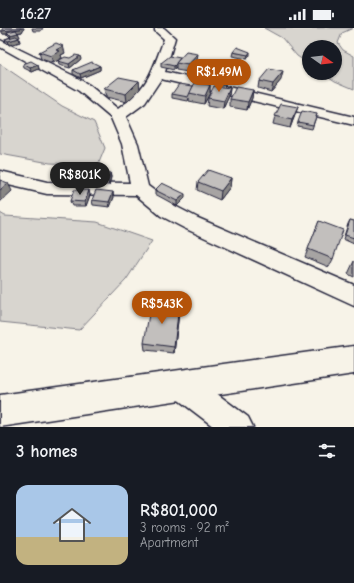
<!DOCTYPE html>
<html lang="en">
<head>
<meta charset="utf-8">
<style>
	:root { --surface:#171b24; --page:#20242c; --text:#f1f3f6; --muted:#9ea1a6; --accent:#b45309 }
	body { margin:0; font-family:"Comic Neue",sans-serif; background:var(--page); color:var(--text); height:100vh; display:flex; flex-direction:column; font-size:15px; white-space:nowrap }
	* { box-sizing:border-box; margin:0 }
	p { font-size:13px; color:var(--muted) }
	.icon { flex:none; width:22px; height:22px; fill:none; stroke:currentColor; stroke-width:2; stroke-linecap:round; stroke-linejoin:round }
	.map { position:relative; height:399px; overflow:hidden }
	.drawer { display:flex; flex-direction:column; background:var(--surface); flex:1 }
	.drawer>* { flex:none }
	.needle { width:26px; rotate:104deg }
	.controls { position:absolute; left:302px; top:12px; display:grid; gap:8px }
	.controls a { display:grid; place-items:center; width:40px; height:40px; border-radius:50%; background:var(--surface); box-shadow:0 1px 3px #0004; font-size:20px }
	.price { position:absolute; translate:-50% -34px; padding:0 9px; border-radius:14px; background:var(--accent); color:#fff; font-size:13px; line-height:26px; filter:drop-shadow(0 1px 2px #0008) }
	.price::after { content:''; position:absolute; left:50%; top:24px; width:12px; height:9px; margin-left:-6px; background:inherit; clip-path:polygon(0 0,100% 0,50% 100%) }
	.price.active { background:#222; color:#fff }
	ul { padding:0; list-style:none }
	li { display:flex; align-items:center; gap:12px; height:100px; padding:0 16px }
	li span { display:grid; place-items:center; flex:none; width:112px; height:80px; border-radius:12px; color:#555 }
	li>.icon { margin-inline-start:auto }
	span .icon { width:48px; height:48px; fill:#fffc; stroke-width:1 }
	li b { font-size:17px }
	h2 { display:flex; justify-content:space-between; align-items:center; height:48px; padding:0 16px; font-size:17px }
	.status { display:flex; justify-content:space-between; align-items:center; height:28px; padding:0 20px; background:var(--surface); direction:ltr }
	.status svg { height:11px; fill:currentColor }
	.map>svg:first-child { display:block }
	.green { fill:#d8d5cf; stroke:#7d7c85 }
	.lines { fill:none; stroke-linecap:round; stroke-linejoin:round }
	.minor-casing { stroke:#22223b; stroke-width:3 }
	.tertiary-casing { stroke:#22223b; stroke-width:3 }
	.minor { fill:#f7f3e8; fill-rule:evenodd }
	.tertiary { fill:#f7f3e8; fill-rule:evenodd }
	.wall { fill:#a7a4a3; stroke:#22223b }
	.shaded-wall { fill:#888684; stroke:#22223b }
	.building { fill:#c2bfbd; stroke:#22223b }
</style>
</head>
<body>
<div class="status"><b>16:27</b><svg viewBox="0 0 49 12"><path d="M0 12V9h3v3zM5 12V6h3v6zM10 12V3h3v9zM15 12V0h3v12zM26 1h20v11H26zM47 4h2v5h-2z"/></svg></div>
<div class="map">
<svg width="354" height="399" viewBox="0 0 354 399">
	<rect width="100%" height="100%" fill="#f7f3e8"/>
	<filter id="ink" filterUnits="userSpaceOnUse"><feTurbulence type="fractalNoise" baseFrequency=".025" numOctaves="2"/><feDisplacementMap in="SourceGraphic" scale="8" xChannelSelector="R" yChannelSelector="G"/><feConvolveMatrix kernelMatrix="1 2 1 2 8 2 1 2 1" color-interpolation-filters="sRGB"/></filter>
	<g filter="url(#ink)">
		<g class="green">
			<polygon points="264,0 353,0 342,5 338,15 343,22 354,28 354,61 335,53 323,45 335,45 335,19 309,19 309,36 297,28 282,10"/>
			<polygon points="0,36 62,78 94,94 105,120 98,137 50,135 0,126"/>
			<polygon points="0,185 5,188 97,194 152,213 126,252 79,302 0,294"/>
		</g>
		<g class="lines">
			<defs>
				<g id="minor">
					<path d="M155,0H164L175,10L165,44L354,89V97L161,51L145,75L126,89L138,116L148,158L175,178L198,190L354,257V278L184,200L161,188L136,167L47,166L0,155V143L47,154L130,155L122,116L111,90L79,63L0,19V12L74,48L89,57L118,81C148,60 152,44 164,11L155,3Z"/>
					<polygon points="182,343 192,347 248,389 253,399 214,399 172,367 168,357 172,347"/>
				</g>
				<polygon id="tertiary" points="354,318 354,346 0,399 0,367"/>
			</defs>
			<use href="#minor" class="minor-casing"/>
			<use href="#tertiary" class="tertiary-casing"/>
			<use href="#minor" class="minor"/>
			<use href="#tertiary" class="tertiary"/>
		</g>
		<g class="wall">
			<polygon points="3,0 24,0 22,4 18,5 20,9 18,9 20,14 9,17 6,14 5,11 10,9 7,6 3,6"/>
			<polygon points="32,0 43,0 41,3 33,3"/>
			<polygon points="39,24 65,25 61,27 62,30 53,35 41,31"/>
			<polygon points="233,24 250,27 247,31 232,28"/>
			<polygon points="81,31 70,40 59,37 58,33"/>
			<polygon points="197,33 188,44 176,42 176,40 174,42 161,39 161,35"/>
			<polygon points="23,36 38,37 39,41 32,44 24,40"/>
			<polygon points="100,38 100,42 81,50 73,46 73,42"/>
			<polygon points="281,52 271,64 258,60 259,53"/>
			<polygon points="139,53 140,61 127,74 106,69 104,61"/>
			<polygon points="210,57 210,65 204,76 189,73 189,70 188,73 172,70 172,66 193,58"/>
			<polygon points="230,60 229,68 223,81 207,78 208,70"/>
			<polygon points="253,62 252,70 247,82 230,79 230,71"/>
			<polygon points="317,86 312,101 297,98 298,94"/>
			<polygon points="295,87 290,100 273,96 275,88"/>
			<polygon points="110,145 111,149 109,157 88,157 87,152"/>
			<polygon points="231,150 230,159 220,172 197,162 198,154"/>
			<polygon points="155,162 185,170 177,178 155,166"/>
			<polygon points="90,167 86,178 72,178 70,173"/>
			<polygon points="114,169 110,179 93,177 92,172"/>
			<polygon points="350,192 354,193 354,216 343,211 348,196"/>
			<polygon points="319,193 333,231 329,239 305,229"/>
			<polygon points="354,233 354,249 348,246"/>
			<polygon points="179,285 174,325 145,322 144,315"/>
		</g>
		<g class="shaded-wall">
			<polygon points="21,0 24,0 22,4 8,6 7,4 7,6 3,6 1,3"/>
			<polygon points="18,5 20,9 11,11 10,7"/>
			<polygon points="19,10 20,14 9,17 8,13"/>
			<polygon points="63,18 65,25 61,27 62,30 53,35 51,28 56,22"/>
			<polygon points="250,24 250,27 247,31 248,27"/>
			<polygon points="198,26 197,33 188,44 188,37"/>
			<polygon points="80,28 81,31 70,40 69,36"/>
			<polygon points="176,36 176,40 174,42 174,38"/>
			<polygon points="38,37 39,41 32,44 30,40"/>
			<polygon points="100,38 100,42 81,50 80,46"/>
			<polygon points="283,44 281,52 271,64 273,56"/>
			<polygon points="139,53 140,61 127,74 126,66"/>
			<polygon points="210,57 210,65 204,76 205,68"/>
			<polygon points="230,60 229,68 223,81 224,73"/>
			<polygon points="253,62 252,70 247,82 248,74"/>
			<polygon points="298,79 295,87 290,100 292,92"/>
			<polygon points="110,145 111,149 109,157 108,153"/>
			<polygon points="231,150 230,159 220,172 221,163"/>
			<polygon points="8,155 12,163 0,174 0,162"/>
			<polygon points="89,162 90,167 86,178 85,174"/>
			<polygon points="113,164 114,169 110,179 109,174"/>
			<polygon points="185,166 185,170 177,178 177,173"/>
			<polygon points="179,278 179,285 174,325 174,319"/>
		</g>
		<g class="building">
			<polygon points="3,0 21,0 21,1 1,3"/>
			<polygon points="16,2 18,5 10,7 7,4"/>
			<polygon points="16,8 19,10 8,13 5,11"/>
			<polygon points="56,15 63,18 56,22 60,23 51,28 39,24"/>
			<polygon points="237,19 250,24 248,27 233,24"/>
			<polygon points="186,24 198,26 188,37 176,35"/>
			<polygon points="75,27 80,28 69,36 58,33 65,29 70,30"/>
			<polygon points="170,28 180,30 176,35 176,36 174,38 161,35"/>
			<polygon points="31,33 38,37 30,40 23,36"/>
			<polygon points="92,34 100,38 80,46 73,42"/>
			<polygon points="269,41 283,44 273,56 259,53"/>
			<polygon points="119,49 139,53 126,66 104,61"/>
			<polygon points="195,55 210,57 205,68 189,65"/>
			<polygon points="179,56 193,58 188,69 172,66"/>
			<polygon points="214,58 230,60 224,73 208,70"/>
			<polygon points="236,59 253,62 248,74 230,71"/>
			<polygon points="281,76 298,79 292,92 275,88"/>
			<polygon points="302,83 317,86 313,97 298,94"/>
			<polygon points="208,142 231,150 221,163 198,154"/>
			<polygon points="90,144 110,145 108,153 87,152"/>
			<polygon points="0,152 8,155 0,162"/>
			<polygon points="162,155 185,166 177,173 155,162"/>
			<polygon points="74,162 89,162 85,174 70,173"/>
			<polygon points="96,162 113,164 109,174 92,172"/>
			<polygon points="350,192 354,193 354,210 345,207"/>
			<polygon points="319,193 343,202 333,231 308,221"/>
			<polygon points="151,275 179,278 174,319 144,315"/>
		</g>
	</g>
</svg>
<div class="controls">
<a><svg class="needle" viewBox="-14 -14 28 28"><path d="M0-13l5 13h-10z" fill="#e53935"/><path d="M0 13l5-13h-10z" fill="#9ea1a6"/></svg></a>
</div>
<b class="price" style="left:219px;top:65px">R$1.49M</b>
<b class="price active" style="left:80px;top:168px">R$801K</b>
<b class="price" style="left:162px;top:297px">R$543K</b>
</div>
<section class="drawer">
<h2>3 homes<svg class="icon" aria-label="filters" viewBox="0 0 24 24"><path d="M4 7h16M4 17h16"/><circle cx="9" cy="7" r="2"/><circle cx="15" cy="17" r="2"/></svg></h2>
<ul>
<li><span style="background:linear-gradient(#a9c7e8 65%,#c2b280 0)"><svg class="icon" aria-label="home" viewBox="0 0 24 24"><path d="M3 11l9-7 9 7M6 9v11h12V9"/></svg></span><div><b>R$801,000</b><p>3 rooms · 92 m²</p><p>Apartment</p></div></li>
</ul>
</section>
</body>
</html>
